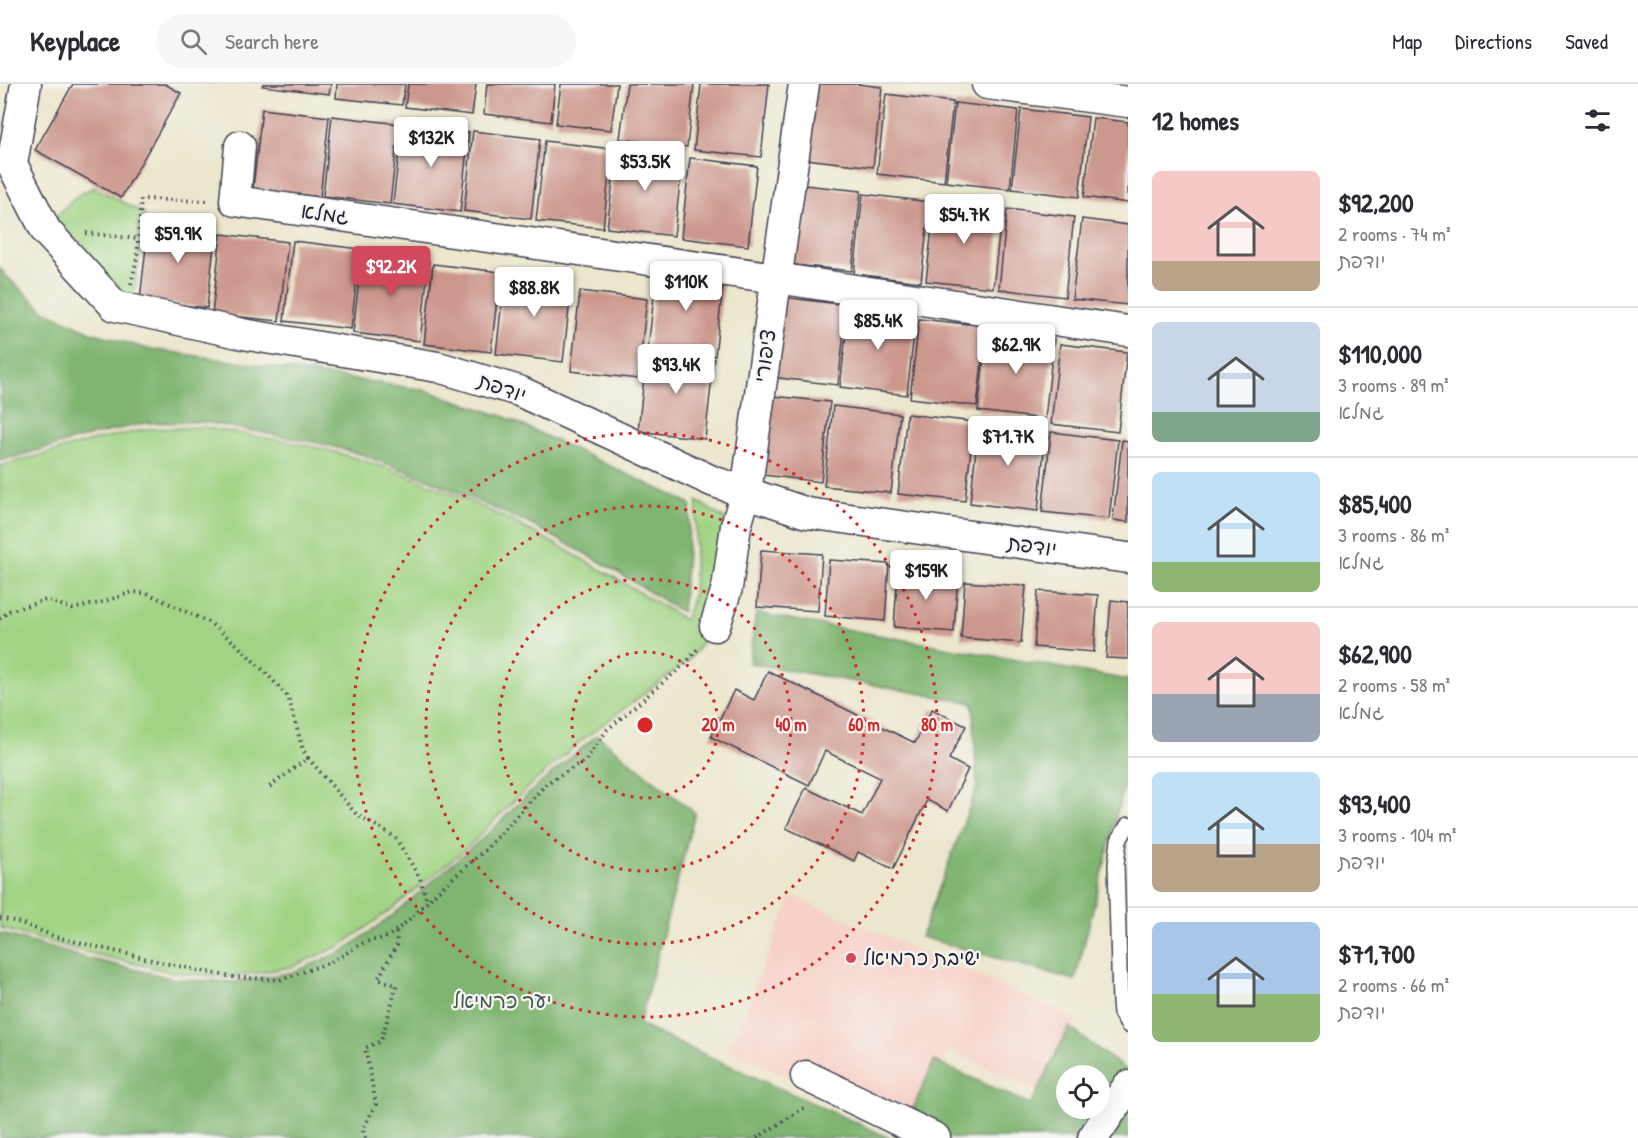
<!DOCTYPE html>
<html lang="en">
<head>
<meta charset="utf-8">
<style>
	:root { --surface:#fff; --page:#f7f7f7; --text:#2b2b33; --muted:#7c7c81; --line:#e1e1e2; --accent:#d1495b }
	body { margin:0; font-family:"Patrick Hand","Playpen Sans Hebrew",sans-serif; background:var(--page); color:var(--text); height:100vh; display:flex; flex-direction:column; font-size:22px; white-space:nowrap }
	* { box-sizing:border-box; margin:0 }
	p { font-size:20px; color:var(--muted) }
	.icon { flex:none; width:33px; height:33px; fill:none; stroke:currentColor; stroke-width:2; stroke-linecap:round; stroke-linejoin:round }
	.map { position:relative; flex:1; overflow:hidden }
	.drawer { display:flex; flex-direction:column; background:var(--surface); width:510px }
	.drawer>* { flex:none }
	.tools { position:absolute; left:1056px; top:981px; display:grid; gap:12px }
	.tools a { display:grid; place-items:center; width:54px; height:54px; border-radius:50%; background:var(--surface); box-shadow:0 6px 24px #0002; font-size:30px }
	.price { position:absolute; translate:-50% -51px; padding:0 14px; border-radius:6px; background:#fff; color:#222; font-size:20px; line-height:39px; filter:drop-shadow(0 2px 3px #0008) }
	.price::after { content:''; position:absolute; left:50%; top:36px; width:18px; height:14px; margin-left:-9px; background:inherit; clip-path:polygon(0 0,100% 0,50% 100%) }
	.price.selected { background:var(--accent); color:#fff }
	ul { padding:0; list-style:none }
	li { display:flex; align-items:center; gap:18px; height:150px; padding:0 24px }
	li+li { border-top:2px solid var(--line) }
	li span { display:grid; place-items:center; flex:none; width:168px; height:120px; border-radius:9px; color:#555 }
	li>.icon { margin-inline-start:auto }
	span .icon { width:72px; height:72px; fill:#fffc; stroke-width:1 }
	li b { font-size:26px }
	h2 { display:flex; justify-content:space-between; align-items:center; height:72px; padding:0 24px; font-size:26px }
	header { display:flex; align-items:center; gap:36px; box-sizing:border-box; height:84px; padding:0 30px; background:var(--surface); border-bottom:2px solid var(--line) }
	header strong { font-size:28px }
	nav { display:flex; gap:33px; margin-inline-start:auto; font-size:21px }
	.search { width:420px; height:54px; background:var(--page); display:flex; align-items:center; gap:15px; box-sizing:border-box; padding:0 21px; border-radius:33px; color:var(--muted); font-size:22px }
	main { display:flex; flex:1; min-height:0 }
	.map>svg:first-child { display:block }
	.built { fill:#f7d1c8 }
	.green { fill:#a0d383; stroke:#617a5f; stroke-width:1.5 }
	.forest { fill:#80b571; stroke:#516c56; stroke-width:1.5; fill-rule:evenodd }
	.building { fill:#cc978c }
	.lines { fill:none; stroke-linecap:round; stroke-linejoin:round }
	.lane-casing { stroke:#403f51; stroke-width:18 }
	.street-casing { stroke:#403f51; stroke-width:33 }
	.path { stroke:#403f51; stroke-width:4; stroke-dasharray:1.5 4.5; stroke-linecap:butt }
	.lane { stroke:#fff; stroke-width:15 }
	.street { stroke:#fff; stroke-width:30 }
	.ring { fill:none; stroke:#d62828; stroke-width:3; stroke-dasharray:3 6 }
	.poi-dot { fill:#d1495b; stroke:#f6f6f2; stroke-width:2 }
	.labels { text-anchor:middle; stroke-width:4.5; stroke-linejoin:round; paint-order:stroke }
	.street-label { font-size:21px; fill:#22223b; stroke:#f6f6f2 }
	.poi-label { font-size:21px; fill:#22223b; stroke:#f6f6f2; text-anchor:start }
	.park-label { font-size:21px; fill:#485751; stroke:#f6f6f2 }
	.centre { fill:#d62828; stroke:#f6f6f2; stroke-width:3 }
	.ring-label { font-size:18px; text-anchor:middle; font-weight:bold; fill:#d62828; stroke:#f6f6f2; stroke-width:4.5; stroke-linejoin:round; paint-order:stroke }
</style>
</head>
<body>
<header>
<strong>Keyplace</strong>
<div class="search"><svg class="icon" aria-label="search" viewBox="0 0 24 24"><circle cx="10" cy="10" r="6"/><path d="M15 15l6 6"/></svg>Search here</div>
<nav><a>Map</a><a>Directions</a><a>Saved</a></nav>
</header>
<main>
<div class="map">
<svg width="1128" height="1054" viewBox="0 0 1128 1054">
	<rect width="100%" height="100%" fill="#f6f6f2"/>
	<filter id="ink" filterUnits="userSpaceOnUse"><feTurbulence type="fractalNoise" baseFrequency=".0167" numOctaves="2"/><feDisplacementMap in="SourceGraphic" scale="12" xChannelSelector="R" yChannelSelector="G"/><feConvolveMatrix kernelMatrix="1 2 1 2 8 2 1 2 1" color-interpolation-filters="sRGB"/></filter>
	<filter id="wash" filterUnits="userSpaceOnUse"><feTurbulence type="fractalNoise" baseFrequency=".008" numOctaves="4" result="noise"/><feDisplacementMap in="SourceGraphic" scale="24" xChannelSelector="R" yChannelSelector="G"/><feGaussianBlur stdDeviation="1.35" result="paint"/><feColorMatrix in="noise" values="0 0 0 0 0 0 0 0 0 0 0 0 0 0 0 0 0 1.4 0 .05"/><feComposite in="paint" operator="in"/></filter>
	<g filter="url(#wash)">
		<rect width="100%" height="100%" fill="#ebe6cc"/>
		<polygon class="built" points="792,812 1078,935 1044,1010 949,966 911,1049 729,966"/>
		<g class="green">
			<polygon points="94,103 145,130 133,219 59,158 56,132 78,111"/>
			<path d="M203,343C241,350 281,355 319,364C450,396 572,466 685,536L693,512L697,417L744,447L723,532L689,576L581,657L525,706L468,763L391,826L340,862L292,883L232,893L176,889L81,867L0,844V382L95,356L147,345Z"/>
		</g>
		<g class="forest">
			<polygon points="0,184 6,192 45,227 91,248 144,264 425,306 505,333 691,420 682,528 599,477 530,440 432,397 363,371 319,359 203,338 146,339 94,351 0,377"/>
			<polygon points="756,529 1128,596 1128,687 1075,896 921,853 977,703 973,619 749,579"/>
			<polygon points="597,651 695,729 639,941 890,1054 0,1054 0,849 79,872 175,895 233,898 294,888 343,867 394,830 491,747 529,709"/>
			<path d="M1069,943L1125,985H1128V1054H900L934,977L1031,1021ZM1066,992H1100V1024H1066Z"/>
		</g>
		<g id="blocks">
			<g class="building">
				<polygon points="73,0 165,0 181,9 121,114 35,66"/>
				<polygon points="263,0 331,0 329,10 262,2"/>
				<polygon points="337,0 405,0 402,21 336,14"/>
				<polygon points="408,0 476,0 472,31 405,23"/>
				<polygon points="487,0 555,0 551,38 484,30"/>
				<polygon points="561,0 617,0 611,46 556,40"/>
				<polygon points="627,0 694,0 687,63 620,55"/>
				<polygon points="701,0 769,0 761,73 694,66"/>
				<polygon points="814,0 857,0 882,3 873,83 806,75"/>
				<polygon points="886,10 953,18 944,98 877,90"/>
				<polygon points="955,19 1018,26 1010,105 946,98"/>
				<polygon points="262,25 329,33 320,113 253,105"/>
				<polygon points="1021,25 1088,33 1079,113 1012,105"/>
				<polygon points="332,32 399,40 390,120 323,112"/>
				<polygon points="1093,34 1128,38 1128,119 1084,113"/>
				<polygon points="402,40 469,48 460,128 393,120"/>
				<polygon points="473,47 540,55 531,135 464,127"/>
				<polygon points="545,57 612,65 603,144 536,137"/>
				<polygon points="617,65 683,72 674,152 607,144"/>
				<polygon points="690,74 757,82 748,162 681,154"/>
				<polygon points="794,100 861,107 852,187 785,180"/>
				<polygon points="863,110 930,118 921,198 854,190"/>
				<polygon points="935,117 1002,124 993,204 926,197"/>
				<polygon points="1007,125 1074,133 1065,213 999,205"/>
				<polygon points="1082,135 1128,141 1128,221 1072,215"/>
				<polygon points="149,136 216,144 207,224 140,216"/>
				<polygon points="221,150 288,158 279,237 212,230"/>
				<polygon points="293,157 360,165 351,245 284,237"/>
				<polygon points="362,169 429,177 420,257 353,249"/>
				<polygon points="433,180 500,188 491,268 424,260"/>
				<polygon points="657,185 724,192 715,272 648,265"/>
				<polygon points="505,190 572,198 563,278 496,270"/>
				<polygon points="580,207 647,215 638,295 571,287"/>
				<polygon points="780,213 847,221 838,301 771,293"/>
				<polygon points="849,224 916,231 907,311 840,303"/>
				<polygon points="919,235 986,242 977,322 910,314"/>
				<polygon points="987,248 1054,255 1045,335 978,327"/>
				<polygon points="1060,260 1127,268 1118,348 1051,340"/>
				<polygon points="647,267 714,275 705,355 638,347"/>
				<polygon points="763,311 830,318 821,398 754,390"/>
				<polygon points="833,322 900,330 891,409 824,402"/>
				<polygon points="907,330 974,338 965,417 898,410"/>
				<polygon points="979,339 1046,347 1038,427 970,419"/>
				<polygon points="1051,348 1118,356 1109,435 1042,428"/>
				<polygon points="1122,356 1128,357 1128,438 1113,436"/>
				<polygon points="761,466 822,470 818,527 757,523"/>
				<polygon points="829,476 889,480 885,537 825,532"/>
				<polygon points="898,486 958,491 954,548 894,543"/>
				<polygon points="965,498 1026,502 1021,559 961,554"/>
				<polygon points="1038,507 1098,511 1094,568 1034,563"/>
				<polygon points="1111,516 1128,518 1128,575 1106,574"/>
				<polygon points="768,587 915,659 932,625 966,642 949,675 968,685 948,727 927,716 893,785 858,768 854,777 786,744 806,704 862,731 880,694 825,667 809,701 711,653 734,606 754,616"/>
			</g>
		</g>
	</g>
	<g filter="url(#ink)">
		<use href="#blocks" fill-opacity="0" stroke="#403f51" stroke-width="1.5"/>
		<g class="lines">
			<defs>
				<polyline id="lane" points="1128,741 1119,756 1116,780 1120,918 1121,929 1128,941"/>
				<g id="street">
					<polyline points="26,0 12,80 46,147 115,222 243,250 438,283 519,307 712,397 807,429 1128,474"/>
					<polyline points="987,0 1128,18"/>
					<polyline points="240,62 235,117 776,194 1128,247"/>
					<polyline points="715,542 727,504 736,442 746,408 804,0"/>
					<polyline points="806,992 935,1054"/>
					<polyline points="1093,1054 1128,1002"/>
				</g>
			</defs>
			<use href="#lane" class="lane-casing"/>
			<use href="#street" class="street-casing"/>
			<g class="path">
				<polyline points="86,149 138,155"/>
				<polyline points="131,200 137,174 141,115 210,117"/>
				<polyline points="0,535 9,527 46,516 73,525 99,519 133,508 147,509 210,539 236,560 267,590 288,613 303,666 308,674 268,704"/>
				<polyline points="308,674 356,730 395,753 420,794 427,817"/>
				<polyline points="0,834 21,839 56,853 173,881 232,893 280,896 331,878 365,858 388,853 411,834 436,809 485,766 547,699 586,676 607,646 686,579 700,562"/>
				<polyline points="365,1054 363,1045 376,1020 365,964 381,957 397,901 378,895 397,861 396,847"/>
				<polyline points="757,1054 807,1022"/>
			</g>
			<use href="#lane" class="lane"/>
			<use href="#street" class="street"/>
		</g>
	</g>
	<g class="ring">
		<circle cx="645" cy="641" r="73"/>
		<circle cx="645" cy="641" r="146"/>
		<circle cx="645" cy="641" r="219"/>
		<circle cx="645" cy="641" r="292"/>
	</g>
	<circle class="poi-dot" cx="851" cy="874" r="6"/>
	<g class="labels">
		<g class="street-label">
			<text transform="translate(325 130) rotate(8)" y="7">גמלא</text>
			<text transform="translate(765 272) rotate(-82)" y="7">ציפורי</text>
			<text transform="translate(502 304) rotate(19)" y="7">יודפת</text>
			<text transform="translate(1032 462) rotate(8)" y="7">יודפת</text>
		</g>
		<g class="poi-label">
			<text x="863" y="881">ישיבת כרמיאל</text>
		</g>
		<g class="park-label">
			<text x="502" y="924">יער כרמיאל</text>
		</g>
	</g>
	<circle cx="645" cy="641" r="9" class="centre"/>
	<g class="ring-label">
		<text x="718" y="647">20 m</text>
		<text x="791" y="647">40 m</text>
		<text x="864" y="647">60 m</text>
		<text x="937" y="647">80 m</text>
	</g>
</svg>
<div class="tools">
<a><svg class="icon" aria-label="locate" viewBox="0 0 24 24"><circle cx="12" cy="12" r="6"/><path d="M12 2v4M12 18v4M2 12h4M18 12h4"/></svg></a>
</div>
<b class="price" style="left:431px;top:84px">$132K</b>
<b class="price" style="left:645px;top:108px">$53.5K</b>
<b class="price" style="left:964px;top:161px">$54.7K</b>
<b class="price" style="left:178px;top:180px">$59.9K</b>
<b class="price selected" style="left:391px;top:213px">$92.2K</b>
<b class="price" style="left:686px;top:228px">$110K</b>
<b class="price" style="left:534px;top:234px">$88.8K</b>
<b class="price" style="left:878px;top:267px">$85.4K</b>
<b class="price" style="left:1016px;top:291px">$62.9K</b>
<b class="price" style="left:676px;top:311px">$93.4K</b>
<b class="price" style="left:1008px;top:383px">$71.7K</b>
<b class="price" style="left:926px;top:517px">$159K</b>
</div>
<section class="drawer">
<h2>12 homes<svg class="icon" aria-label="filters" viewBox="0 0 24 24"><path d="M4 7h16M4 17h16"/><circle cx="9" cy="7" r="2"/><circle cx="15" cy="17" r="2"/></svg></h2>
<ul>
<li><span style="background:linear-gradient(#f6c9c9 75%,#b9a48a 0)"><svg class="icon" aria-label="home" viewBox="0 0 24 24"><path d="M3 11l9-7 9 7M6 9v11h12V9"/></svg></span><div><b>$92,200</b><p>2 rooms · 74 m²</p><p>יודפת</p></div></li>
<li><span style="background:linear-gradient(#c9d6e8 75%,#7fa58c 0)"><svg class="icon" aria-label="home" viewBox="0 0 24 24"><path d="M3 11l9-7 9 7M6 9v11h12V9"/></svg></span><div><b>$110,000</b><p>3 rooms · 89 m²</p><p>גמלא</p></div></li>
<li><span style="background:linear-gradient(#bfe0f5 75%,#8fb573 0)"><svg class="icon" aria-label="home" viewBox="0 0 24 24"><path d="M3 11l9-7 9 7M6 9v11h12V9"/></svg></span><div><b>$85,400</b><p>3 rooms · 86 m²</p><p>גמלא</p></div></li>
<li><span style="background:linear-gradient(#f6c9c9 60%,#9aa5b1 0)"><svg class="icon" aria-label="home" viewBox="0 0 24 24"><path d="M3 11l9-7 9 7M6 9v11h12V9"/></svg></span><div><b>$62,900</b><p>2 rooms · 58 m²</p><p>גמלא</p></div></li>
<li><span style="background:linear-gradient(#bfe0f5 60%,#b9a48a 0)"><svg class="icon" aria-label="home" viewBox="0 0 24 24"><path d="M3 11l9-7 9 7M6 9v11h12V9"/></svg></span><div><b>$93,400</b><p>3 rooms · 104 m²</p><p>יודפת</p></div></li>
<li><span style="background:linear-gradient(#a9c7e8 60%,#8fb573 0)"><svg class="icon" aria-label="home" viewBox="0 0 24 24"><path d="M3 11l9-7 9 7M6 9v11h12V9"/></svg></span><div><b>$71,700</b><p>2 rooms · 66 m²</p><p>יודפת</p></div></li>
</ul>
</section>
</main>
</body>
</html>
